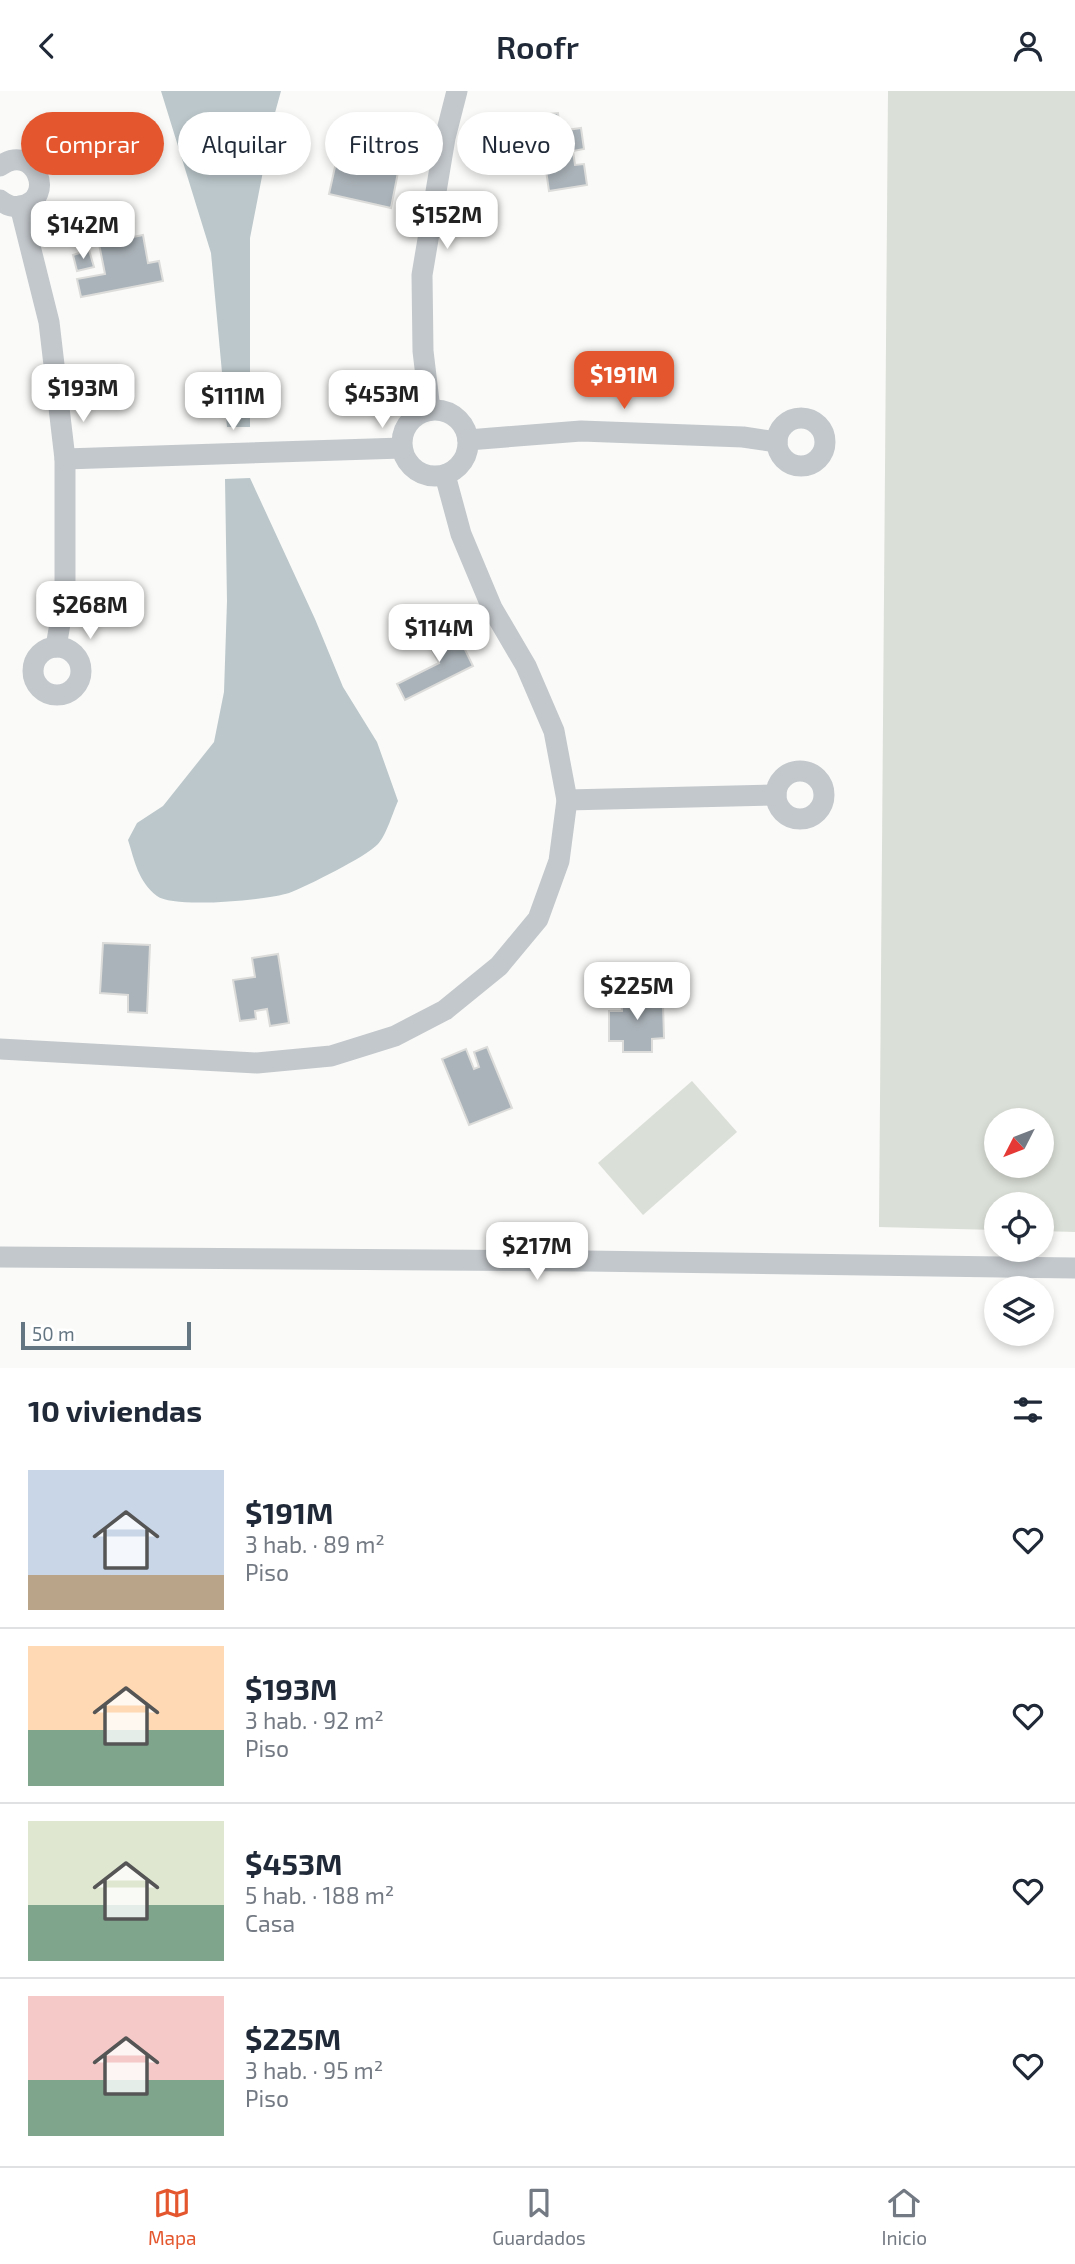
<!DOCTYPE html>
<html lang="es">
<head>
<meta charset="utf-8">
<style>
	:root { --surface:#fff; --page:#f6f6f7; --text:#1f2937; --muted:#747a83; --line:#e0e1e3; --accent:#e4572e }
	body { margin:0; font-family:"Exo 2",sans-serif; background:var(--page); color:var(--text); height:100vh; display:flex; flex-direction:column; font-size:26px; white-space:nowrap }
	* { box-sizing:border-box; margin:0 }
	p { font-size:23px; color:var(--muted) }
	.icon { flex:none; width:38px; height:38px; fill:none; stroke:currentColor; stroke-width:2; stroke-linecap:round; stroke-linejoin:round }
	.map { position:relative; height:1277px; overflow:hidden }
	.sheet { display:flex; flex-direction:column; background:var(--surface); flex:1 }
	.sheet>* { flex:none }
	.hud { position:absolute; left:21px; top:21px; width:700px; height:63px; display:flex; gap:14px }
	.needle { width:46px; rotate:228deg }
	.buttons { position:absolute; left:984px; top:1017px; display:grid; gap:14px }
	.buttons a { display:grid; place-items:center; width:70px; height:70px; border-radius:50%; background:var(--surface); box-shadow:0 4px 10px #0003; font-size:35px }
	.scale { position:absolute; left:21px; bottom:18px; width:170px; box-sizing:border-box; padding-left:7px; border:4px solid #657683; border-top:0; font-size:19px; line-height:24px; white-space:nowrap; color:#657683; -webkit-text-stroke:5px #fff; paint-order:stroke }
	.price { position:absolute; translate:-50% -60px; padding:0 16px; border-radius:14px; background:#fff; color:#222; font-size:23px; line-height:46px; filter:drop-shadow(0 2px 4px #0008) }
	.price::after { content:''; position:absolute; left:50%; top:42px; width:21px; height:16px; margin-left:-10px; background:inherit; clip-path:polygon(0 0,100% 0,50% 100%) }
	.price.active { background:var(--accent); color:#fff }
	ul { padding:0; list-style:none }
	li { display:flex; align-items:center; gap:21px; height:175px; padding:0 28px }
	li+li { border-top:2px solid var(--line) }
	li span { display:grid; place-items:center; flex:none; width:196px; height:140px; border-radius:0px; color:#555 }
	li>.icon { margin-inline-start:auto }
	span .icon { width:84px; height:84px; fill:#fffc; stroke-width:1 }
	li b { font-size:30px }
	h2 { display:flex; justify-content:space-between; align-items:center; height:84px; padding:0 28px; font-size:30px }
	.tag { padding:0 24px; border-radius:32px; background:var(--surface); box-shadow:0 4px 10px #0003; font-size:24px; line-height:63px }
	.tag.active { background:var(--accent); color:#fff }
	header { display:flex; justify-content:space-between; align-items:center; height:91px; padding:0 28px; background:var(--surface); font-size:32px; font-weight:600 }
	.dock { display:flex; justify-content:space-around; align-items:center; height:98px; border-top:2px solid var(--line); background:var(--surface); font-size:19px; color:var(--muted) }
	.dock a { display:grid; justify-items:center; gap:4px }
	.dock .active { color:var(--accent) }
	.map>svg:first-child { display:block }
	.green { fill:#dadfd7; fill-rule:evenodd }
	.water { fill:#bbc7cb }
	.building { fill:#aab3b9; stroke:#dcdcda; stroke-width:2 }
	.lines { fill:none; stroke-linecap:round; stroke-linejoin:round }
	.minor { stroke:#c3c8cc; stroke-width:21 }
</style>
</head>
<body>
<header><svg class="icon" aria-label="back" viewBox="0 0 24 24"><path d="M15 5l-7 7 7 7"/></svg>Roofr<svg class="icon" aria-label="person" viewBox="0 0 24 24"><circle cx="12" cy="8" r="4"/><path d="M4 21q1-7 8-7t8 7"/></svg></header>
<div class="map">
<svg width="1075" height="1277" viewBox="0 0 1075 1277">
	<rect width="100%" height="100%" fill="#fafaf8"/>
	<g class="green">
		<path d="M888,0H1075V1141L1041,1140V1113H996V1139L879,1136ZM996,1029H1041V1074H996Z"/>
		<polygon points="692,990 737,1041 643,1124 598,1072"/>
	</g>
	<g class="water">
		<polygon points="161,0 281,0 273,29 250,147 250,336 227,336 211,162"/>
		<path d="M250,387L315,528L343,596L377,651L398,710C393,721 386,745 378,753C366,766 307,795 289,802C267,809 174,818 157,805C138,790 135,771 128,749L137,732L163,715L214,651L224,601L227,510L225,388Z"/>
	</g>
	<g class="building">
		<polygon points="558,22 560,40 581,37 584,58 573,60 575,74 584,73 587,94 549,100 538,24"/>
		<polygon points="340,53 401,66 391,117 329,103"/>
		<polygon points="143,144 148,172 159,170 163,190 81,206 77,188 105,183 99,153"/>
		<polygon points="89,159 94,176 77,180 73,164"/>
		<polygon points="454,536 473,575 405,609 397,593 439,572 427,550"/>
		<polygon points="103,852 150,854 147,922 128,921 128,904 100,902"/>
		<polygon points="278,863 289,932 270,935 267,918 255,920 256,928 240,930 233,889 255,886 252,867"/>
		<polygon points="649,898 649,914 663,913 664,947 652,948 652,961 623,961 623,950 609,950 609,920 622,920 621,899"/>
		<polygon points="487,956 512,1017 469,1034 442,968 466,958 474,978 479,976 474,961"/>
	</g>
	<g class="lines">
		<g class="minor">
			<path d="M0,75C35,50 57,108 21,115C13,117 6,114 0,109"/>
			<polyline points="20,115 49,231 65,368 65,503 56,556"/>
			<circle cx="435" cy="352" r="33"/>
			<polyline points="430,319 423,260 422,184 445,47 457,0"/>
			<circle cx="801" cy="351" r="24"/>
			<polyline points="468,349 581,340 743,346 777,351"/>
			<polyline points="65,368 402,357"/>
			<circle cx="57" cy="580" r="24"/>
			<circle cx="800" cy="704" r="24"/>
			<polyline points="567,709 776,704"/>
			<polyline points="0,958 257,972 331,965 395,945 445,919 499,875 538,828 559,770 567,709 554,640 526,575 492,517 461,443 445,384"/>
			<polyline points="0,1166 587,1170 1075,1177"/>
		</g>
	</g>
</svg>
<div class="buttons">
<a><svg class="needle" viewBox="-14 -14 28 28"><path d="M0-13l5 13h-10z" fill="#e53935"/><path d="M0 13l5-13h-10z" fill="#747a83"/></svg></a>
<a><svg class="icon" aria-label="locate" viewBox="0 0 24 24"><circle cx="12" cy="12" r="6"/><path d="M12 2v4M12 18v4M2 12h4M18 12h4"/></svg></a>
<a><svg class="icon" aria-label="layers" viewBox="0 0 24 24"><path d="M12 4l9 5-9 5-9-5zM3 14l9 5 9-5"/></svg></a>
</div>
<div class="scale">50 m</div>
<b class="price" style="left:447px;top:160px">$152M</b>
<b class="price" style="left:83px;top:170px">$142M</b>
<b class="price active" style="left:624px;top:320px">$191M</b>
<b class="price" style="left:83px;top:333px">$193M</b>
<b class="price" style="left:382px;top:339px">$453M</b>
<b class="price" style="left:233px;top:341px">$111M</b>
<b class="price" style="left:90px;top:550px">$268M</b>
<b class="price" style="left:439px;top:573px">$114M</b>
<b class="price" style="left:637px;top:931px">$225M</b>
<b class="price" style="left:537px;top:1191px">$217M</b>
<div class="hud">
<a class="tag active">Comprar</a>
<a class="tag">Alquilar</a>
<a class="tag">Filtros</a>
<a class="tag">Nuevo</a>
</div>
</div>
<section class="sheet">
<h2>10 viviendas<svg class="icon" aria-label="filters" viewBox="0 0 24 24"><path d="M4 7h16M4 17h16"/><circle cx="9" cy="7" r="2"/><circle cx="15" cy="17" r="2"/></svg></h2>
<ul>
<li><span style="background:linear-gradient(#c9d6e8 75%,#b9a48a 0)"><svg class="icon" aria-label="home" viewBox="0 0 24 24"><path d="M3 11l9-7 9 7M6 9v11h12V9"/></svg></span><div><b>$191M</b><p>3 hab. · 89 m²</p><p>Piso</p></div><svg class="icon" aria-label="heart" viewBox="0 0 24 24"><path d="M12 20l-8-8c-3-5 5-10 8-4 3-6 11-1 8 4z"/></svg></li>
<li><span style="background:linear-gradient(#ffd9b3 60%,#7fa58c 0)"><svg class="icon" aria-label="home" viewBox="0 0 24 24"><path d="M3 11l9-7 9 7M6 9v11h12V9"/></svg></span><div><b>$193M</b><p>3 hab. · 92 m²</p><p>Piso</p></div><svg class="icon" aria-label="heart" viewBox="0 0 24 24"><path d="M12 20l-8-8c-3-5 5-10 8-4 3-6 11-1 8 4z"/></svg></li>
<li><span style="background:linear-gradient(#dfe7d0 60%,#7fa58c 0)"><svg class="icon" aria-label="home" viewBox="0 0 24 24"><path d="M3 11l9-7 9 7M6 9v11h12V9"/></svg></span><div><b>$453M</b><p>5 hab. · 188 m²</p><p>Casa</p></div><svg class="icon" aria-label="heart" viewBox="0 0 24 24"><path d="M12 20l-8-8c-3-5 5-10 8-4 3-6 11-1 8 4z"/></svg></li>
<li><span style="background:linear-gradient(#f6c9c9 60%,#7fa58c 0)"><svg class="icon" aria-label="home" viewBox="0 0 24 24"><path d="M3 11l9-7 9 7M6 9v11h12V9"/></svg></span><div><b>$225M</b><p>3 hab. · 95 m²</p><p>Piso</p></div><svg class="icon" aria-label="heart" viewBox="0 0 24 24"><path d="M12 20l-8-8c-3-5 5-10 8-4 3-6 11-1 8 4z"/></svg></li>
</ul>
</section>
<nav class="dock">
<a class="active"><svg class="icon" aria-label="map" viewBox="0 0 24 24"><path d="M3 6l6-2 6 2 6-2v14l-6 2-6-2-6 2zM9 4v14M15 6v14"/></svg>Mapa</a>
<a><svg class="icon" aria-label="saved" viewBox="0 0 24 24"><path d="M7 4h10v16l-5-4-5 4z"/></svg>Guardados</a>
<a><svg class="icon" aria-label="home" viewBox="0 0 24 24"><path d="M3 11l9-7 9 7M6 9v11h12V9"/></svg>Inicio</a>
</nav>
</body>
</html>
